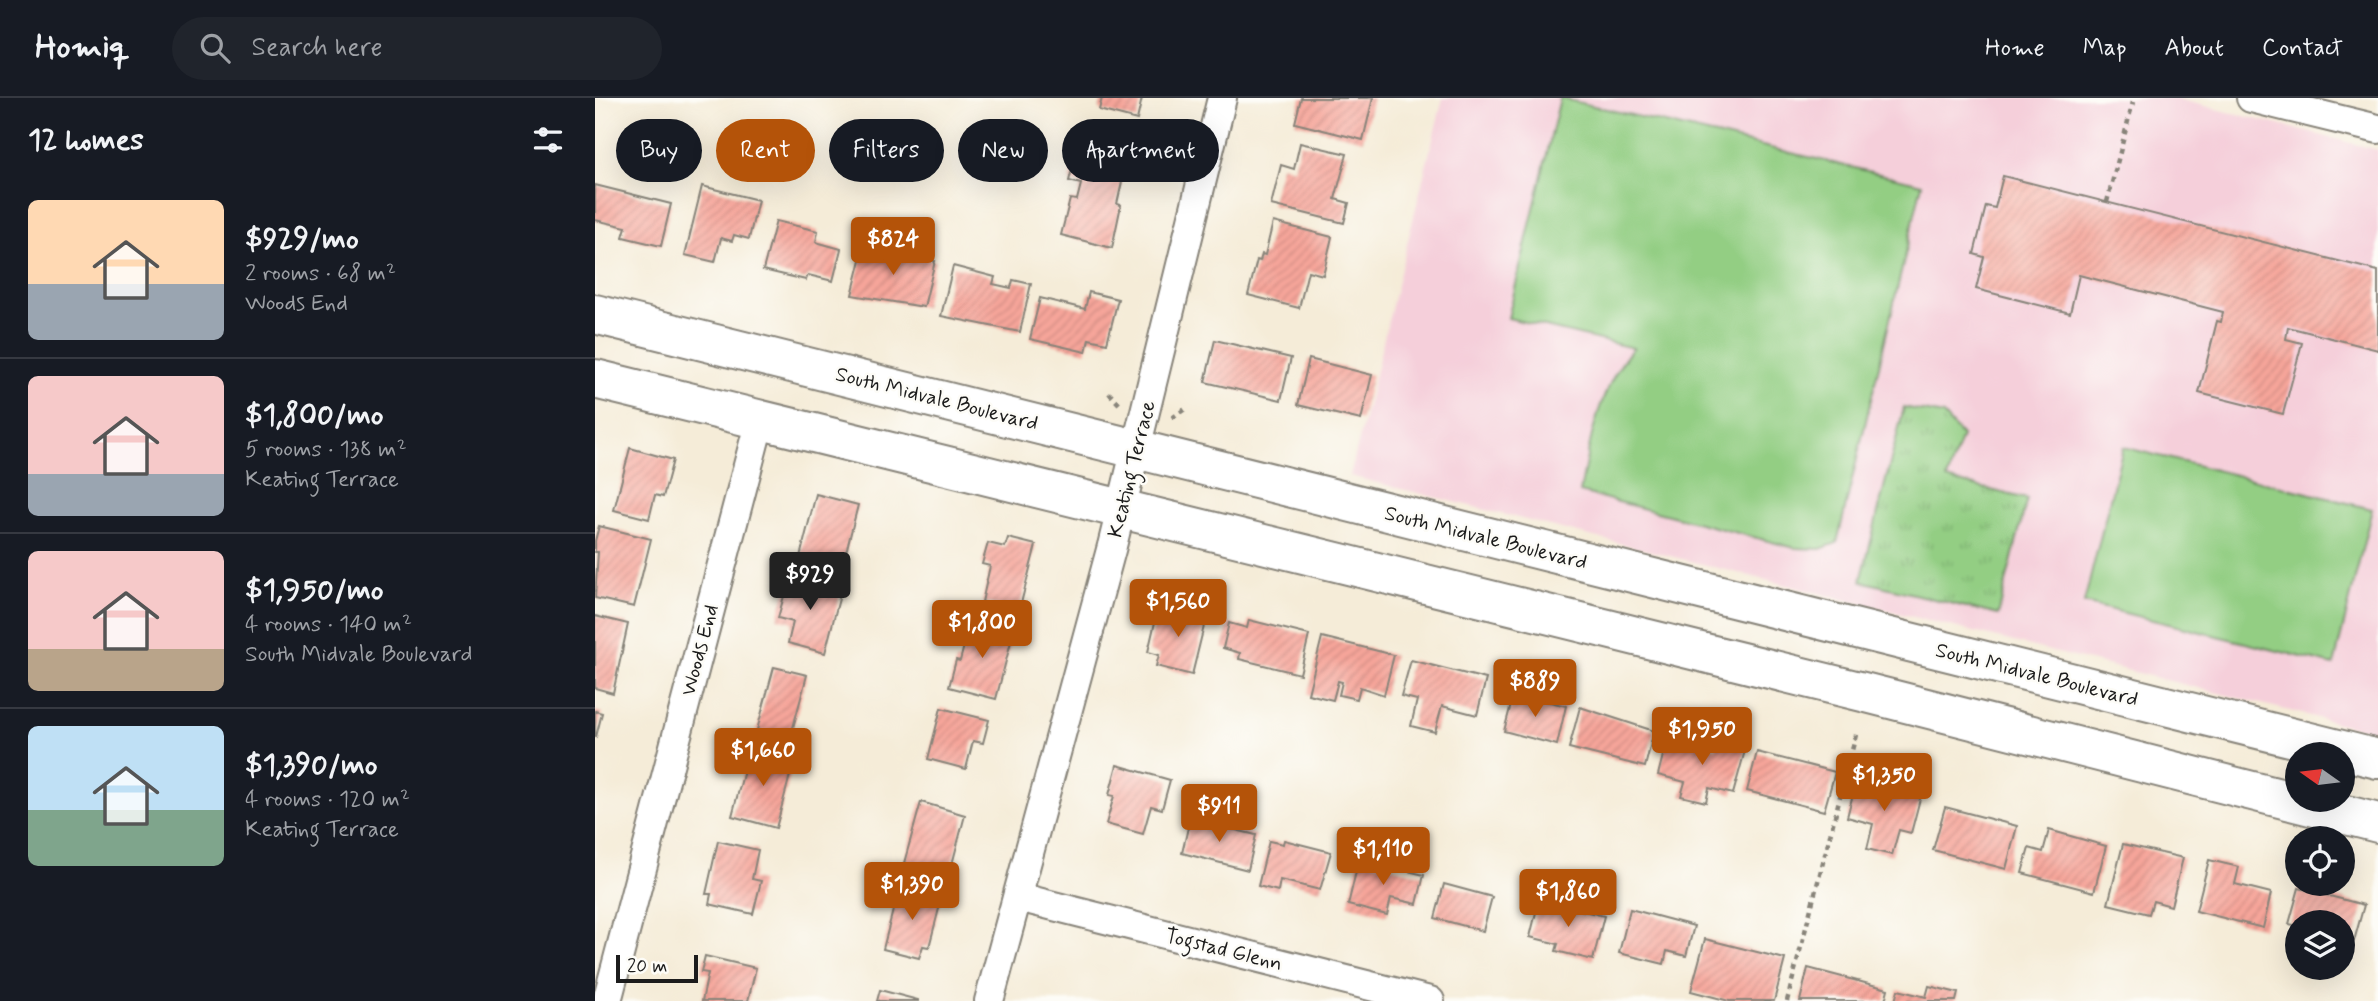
<!DOCTYPE html>
<html lang="en">
<head>
<meta charset="utf-8">
<style>
	:root { --surface:#171b24; --page:#20242c; --text:#f1f3f6; --muted:#9ea1a6; --line:#363941; --accent:#b45309 }
	body { margin:0; font-family:Mynerve,sans-serif; background:var(--page); color:var(--text); height:100vh; display:flex; flex-direction:column; font-size:26px; white-space:nowrap }
	* { box-sizing:border-box; margin:0 }
	p { font-size:23px; color:var(--muted) }
	.icon { flex:none; width:38px; height:38px; fill:none; stroke:currentColor; stroke-width:2; stroke-linecap:round; stroke-linejoin:round }
	.map { position:relative; flex:1; overflow:hidden }
	.drawer { display:flex; flex-direction:column; background:var(--surface); width:595px }
	.drawer>* { flex:none }
	.banner { position:absolute; left:21px; top:21px; width:665px; height:63px; display:flex; gap:14px }
	.needle { width:46px; rotate:284deg }
	.fabs { position:absolute; left:1690px; top:644px; display:grid; gap:14px }
	.fabs a { display:grid; place-items:center; width:70px; height:70px; border-radius:50%; background:var(--surface); box-shadow:0 7px 28px #0002; font-size:35px }
	.scale { position:absolute; left:21px; bottom:18px; width:82px; box-sizing:border-box; padding-left:7px; border:4px solid #1c1c1c; border-top:0; font-size:19px; line-height:24px; white-space:nowrap; color:#1c1c1c; -webkit-text-stroke:5px #fdfcf7; paint-order:stroke }
	.price { position:absolute; translate:-50% -60px; padding:0 16px; border-radius:7px; background:var(--accent); color:#fff; font-size:23px; line-height:46px; filter:drop-shadow(0 2px 4px #0008) }
	.price::after { content:''; position:absolute; left:50%; top:42px; width:21px; height:16px; margin-left:-10px; background:inherit; clip-path:polygon(0 0,100% 0,50% 100%) }
	.price.current { background:#222; color:#fff }
	ul { padding:0; list-style:none }
	li { display:flex; align-items:center; gap:21px; height:175px; padding:0 28px }
	li+li { border-top:2px solid var(--line) }
	li span { display:grid; place-items:center; flex:none; width:196px; height:140px; border-radius:10px; color:#555 }
	li>.icon { margin-inline-start:auto }
	span .icon { width:84px; height:84px; fill:#fffc; stroke-width:1 }
	li b { font-size:30px }
	h2 { display:flex; justify-content:space-between; align-items:center; height:84px; padding:0 28px; font-size:30px }
	.chip { padding:0 24px; border-radius:32px; background:var(--surface); box-shadow:0 7px 28px #0002; font-size:24px; line-height:63px }
	.chip.current { background:var(--accent); color:#fff }
	header { display:flex; align-items:center; gap:42px; box-sizing:border-box; height:98px; padding:0 35px; background:var(--surface); border-bottom:2px solid var(--line) }
	header strong { font-size:33px }
	nav { display:flex; gap:38px; margin-inline-start:auto; font-size:24px }
	.search { width:490px; height:63px; background:var(--page); display:flex; align-items:center; gap:18px; box-sizing:border-box; padding:0 24px; border-radius:38px; color:var(--muted); font-size:26px }
	main { display:flex; flex:1; min-height:0 }
	.map>svg:first-child { display:block }
	.built { fill:#f5cfda }
	.grass { fill:#93ce83; stroke:#587550; stroke-width:2 }
	.park { fill:url(#park-tufts); stroke:#587550; stroke-width:2 }
	.building { fill:url(#building-hatch) }
	.lines { fill:none; stroke-linecap:round; stroke-linejoin:round }
	.minor-casing { stroke:#88847a; stroke-width:32 }
	.secondary-casing { stroke:#88847a; stroke-width:42 }
	.path { stroke:#88847a; stroke-width:4.5; stroke-dasharray:5 5; stroke-linecap:butt }
	.minor { stroke:#fff; stroke-width:28 }
	.secondary { stroke:#fff; stroke-width:38 }
	.labels { text-anchor:middle; stroke-width:5; stroke-linejoin:round; paint-order:stroke }
	.street-label { font-size:21px; fill:#1c1c1c; stroke:#fdfcf7 }
</style>
</head>
<body>
<header>
<strong>Homiq</strong>
<div class="search"><svg class="icon" aria-label="search" viewBox="0 0 24 24"><circle cx="10" cy="10" r="6"/><path d="M15 15l6 6"/></svg>Search here</div>
<nav><a>Home</a><a>Map</a><a>About</a><a>Contact</a></nav>
</header>
<main>
<section class="drawer">
<h2>12 homes<svg class="icon" aria-label="filters" viewBox="0 0 24 24"><path d="M4 7h16M4 17h16"/><circle cx="9" cy="7" r="2"/><circle cx="15" cy="17" r="2"/></svg></h2>
<ul>
<li><span style="background:linear-gradient(#ffd9b3 60%,#9aa5b1 0)"><svg class="icon" aria-label="home" viewBox="0 0 24 24"><path d="M3 11l9-7 9 7M6 9v11h12V9"/></svg></span><div><b>$929/mo</b><p>2 rooms · 68 m²</p><p>Woods End</p></div></li>
<li><span style="background:linear-gradient(#f6c9c9 70%,#9aa5b1 0)"><svg class="icon" aria-label="home" viewBox="0 0 24 24"><path d="M3 11l9-7 9 7M6 9v11h12V9"/></svg></span><div><b>$1,800/mo</b><p>5 rooms · 138 m²</p><p>Keating Terrace</p></div></li>
<li><span style="background:linear-gradient(#f6c9c9 70%,#b9a48a 0)"><svg class="icon" aria-label="home" viewBox="0 0 24 24"><path d="M3 11l9-7 9 7M6 9v11h12V9"/></svg></span><div><b>$1,950/mo</b><p>4 rooms · 140 m²</p><p>South Midvale Boulevard</p></div></li>
<li><span style="background:linear-gradient(#bfe0f5 60%,#7fa58c 0)"><svg class="icon" aria-label="home" viewBox="0 0 24 24"><path d="M3 11l9-7 9 7M6 9v11h12V9"/></svg></span><div><b>$1,390/mo</b><p>4 rooms · 120 m²</p><p>Keating Terrace</p></div></li>
</ul>
</section>
<div class="map">
<svg width="1783" height="903" viewBox="0 0 1783 903">
	<defs>
		<pattern id="park-tufts" width="24" height="20" patternUnits="userSpaceOnUse" patternTransform="scale(1.75)"><rect width="24" height="20" fill="#93ce83"/><path d="M3 7l-1-3M5 7V3M7 7l1-3M15 17l-1-3M17 17v-4M19 17l1-3" fill="none" stroke="#7eb071"/></pattern>
		<pattern id="building-hatch" width="6" height="6" patternUnits="userSpaceOnUse" patternTransform="scale(1.75)"><rect width="6" height="6" fill="#f6a59a"/><path d="M-1 1l2-2M0 6l6-6M5 7l2-2" fill="none" stroke="#d28d84"/></pattern>
	</defs>
	<rect width="100%" height="100%" fill="#fdfcf7"/>
	<filter id="ink" filterUnits="userSpaceOnUse"><feTurbulence type="fractalNoise" baseFrequency=".0143" numOctaves="2"/><feDisplacementMap in="SourceGraphic" scale="14" xChannelSelector="R" yChannelSelector="G"/><feConvolveMatrix kernelMatrix="1 2 1 2 8 2 1 2 1" color-interpolation-filters="sRGB"/></filter>
	<filter id="wash" filterUnits="userSpaceOnUse"><feTurbulence type="fractalNoise" baseFrequency=".00686" numOctaves="4" result="noise"/><feDisplacementMap in="SourceGraphic" scale="28" xChannelSelector="R" yChannelSelector="G"/><feGaussianBlur stdDeviation="1.57" result="paint"/><feColorMatrix in="noise" values="0 0 0 0 0 0 0 0 0 0 0 0 0 0 0 0 0 1.4 0 .05"/><feComposite in="paint" operator="in"/></filter>
	<g filter="url(#wash)">
		<rect width="100%" height="100%" fill="#f5ecd8"/>
		<polygon class="built" points="848,0 1578,0 1783,52 1783,635 755,378"/>
		<g class="grass">
			<path d="M965,0L1327,86L1242,445L1225,451L1200,450L985,394C995,342 1003,292 1038,250L913,220Z"/>
			<polygon points="1528,349 1777,411 1739,567 1489,505"/>
		</g>
		<polygon class="park" points="1309,309 1348,317 1367,338 1352,381 1432,401 1403,517 1266,483"/>
		<g id="blocks">
			<g class="building">
				<polygon points="507,0 547,0 542,22 504,12"/>
				<polygon points="706,0 778,0 768,42 700,25"/>
				<polygon points="705,45 752,56 740,101 754,105 749,125 676,107 686,67 699,71"/>
				<polygon points="479,63 529,75 522,106 526,107 517,150 466,137 475,101 482,102 486,86 474,83"/>
				<polygon points="1408,78 1783,173 1783,252 1693,229 1691,241 1707,245 1688,316 1604,295 1622,223 1626,224 1628,214 1484,177 1475,215 1381,191 1389,159 1379,156 1391,108 1400,110"/>
				<polygon points="0,87 76,106 66,148 28,139 31,129 0,122"/>
				<polygon points="107,88 163,102 154,141 139,137 137,143 126,140 120,164 90,157"/>
				<polygon points="181,123 223,133 221,144 246,151 238,183 213,177 211,182 168,172"/>
				<polygon points="678,124 737,139 728,177 713,173 704,210 653,197 662,162 665,163 667,156 670,157"/>
				<polygon points="270,146 340,163 329,209 257,197"/>
				<polygon points="358,168 400,179 398,186 416,190 418,182 436,186 425,234 346,218"/>
				<polygon points="494,194 523,201 512,245 494,241 491,254 435,241 445,200 490,211"/>
				<polygon points="620,242 696,260 686,302 610,284"/>
				<polygon points="714,261 777,277 766,322 703,307"/>
				<polygon points="35,350 78,362 68,399 60,397 54,421 19,412"/>
				<polygon points="221,396 263,407 247,470 205,459"/>
				<polygon points="4,428 56,441 39,509 0,500 3,454 0,454 0,443"/>
				<polygon points="413,440 441,447 424,513 387,504 395,468 387,466 393,445 410,449"/>
				<polygon points="195,476 247,489 230,555 193,545 198,524 183,520"/>
				<polygon points="576,507 612,516 597,577 561,568 564,557 553,554 561,520 572,523"/>
				<polygon points="0,518 33,526 18,595 0,590"/>
				<polygon points="376,521 419,532 401,601 354,589 361,562 365,563"/>
				<polygon points="654,522 714,537 705,576 644,561 645,555 628,550 634,525 652,530"/>
				<polygon points="727,539 799,557 789,597 765,589 762,601 744,597 747,584 743,583 738,602 713,596"/>
				<polygon points="816,562 891,581 882,617 847,608 840,634 816,628 822,602 806,598"/>
				<polygon points="179,569 212,577 195,641 162,632"/>
				<polygon points="919,595 971,608 962,647 909,633"/>
				<polygon points="985,609 1059,633 1050,669 974,650"/>
				<polygon points="346,610 394,622 388,645 378,643 371,671 333,661"/>
				<polygon points="0,613 7,615 1,639 0,639"/>
				<polygon points="1073,638 1121,650 1123,642 1151,649 1138,696 1114,690 1111,704 1086,698 1090,684 1063,677"/>
				<polygon points="155,650 199,662 181,730 137,718"/>
				<polygon points="1162,654 1240,674 1229,713 1152,693"/>
				<polygon points="522,667 575,682 567,711 556,708 548,736 511,726 519,698 514,697"/>
				<polygon points="1262,681 1326,697 1316,735 1304,732 1297,757 1272,751 1278,726 1252,719"/>
				<polygon points="326,704 370,717 354,778 309,765"/>
				<polygon points="1350,709 1422,728 1411,771 1338,752"/>
				<polygon points="595,721 661,737 653,772 587,755"/>
				<polygon points="1454,732 1511,748 1499,794 1427,775 1434,750 1448,754"/>
				<polygon points="689,742 736,754 725,792 685,782 683,793 663,788 674,743 688,746"/>
				<polygon points="123,743 163,752 157,781 166,783 158,816 114,806 116,796 111,796"/>
				<polygon points="1528,746 1588,760 1576,808 1558,803 1554,816 1513,806"/>
				<polygon points="764,761 829,777 822,806 796,800 792,817 753,807"/>
				<polygon points="1614,762 1644,769 1640,786 1676,795 1668,830 1601,813"/>
				<polygon points="849,786 897,799 888,833 840,820"/>
				<polygon points="304,789 347,799 334,849 328,848 324,860 288,851"/>
				<polygon points="1704,790 1769,807 1759,843 1748,840 1748,824 1703,824 1703,828 1694,826"/>
				<polygon points="944,802 1009,818 998,862 961,853 963,846 935,839"/>
				<polygon points="1035,811 1099,828 1091,858 1072,853 1069,866 1024,855"/>
				<polygon points="1110,841 1190,861 1179,903 1134,903 1096,893"/>
				<polygon points="110,858 161,870 153,903 107,903 113,875 106,874"/>
				<polygon points="1213,870 1293,891 1290,903 1205,903"/>
				<polygon points="1334,888 1363,895 1361,903 1300,903 1303,892 1331,899"/>
				<polygon points="285,892 323,902 323,903 282,903"/>
			</g>
		</g>
	</g>
	<g filter="url(#ink)">
		<use href="#blocks" fill-opacity="0" stroke="#88847a" stroke-width="2"/>
		<g class="lines">
			<defs>
				<g id="minor">
					<polyline points="1656,0 1783,31"/>
					<polyline points="423,799 835,903"/>
					<polyline points="12,903 165,322"/>
					<polyline points="394,903 517,448 627,0"/>
				</g>
				<g id="secondary">
					<polyline points="0,216 1783,661"/>
					<polyline points="0,281 1272,595 1783,725"/>
				</g>
			</defs>
			<use href="#minor" class="minor-casing"/>
			<use href="#secondary" class="secondary-casing"/>
			<g class="path">
				<polyline points="1512,104 1538,4"/>
				<polyline points="514,295 525,307"/>
				<polyline points="577,320 590,311"/>
				<polyline points="1192,903 1262,633"/>
			</g>
			<use href="#minor" class="minor"/>
			<use href="#secondary" class="secondary"/>
		</g>
	</g>
	<g class="labels">
		<g class="street-label">
			<text transform="translate(342 300) rotate(14)" y="7">South Midvale Boulevard</text>
			<text transform="translate(536 371) rotate(-76)" y="7">Keating Terrace</text>
			<text transform="translate(891 439) rotate(14)" y="7">South Midvale Boulevard</text>
			<text transform="translate(104 552) rotate(-75)" y="7">Woods End</text>
			<text transform="translate(1442 576) rotate(14)" y="7">South Midvale Boulevard</text>
			<text transform="translate(629 851) rotate(14)" y="7">Togstad Glenn</text>
		</g>
	</g>
</svg>
<div class="fabs">
<a><svg class="needle" viewBox="-14 -14 28 28"><path d="M0-13l5 13h-10z" fill="#e53935"/><path d="M0 13l5-13h-10z" fill="#9ea1a6"/></svg></a>
<a><svg class="icon" aria-label="locate" viewBox="0 0 24 24"><circle cx="12" cy="12" r="6"/><path d="M12 2v4M12 18v4M2 12h4M18 12h4"/></svg></a>
<a><svg class="icon" aria-label="layers" viewBox="0 0 24 24"><path d="M12 4l9 5-9 5-9-5zM3 14l9 5 9-5"/></svg></a>
</div>
<div class="scale">20 m</div>
<b class="price" style="left:298px;top:179px">$824</b>
<b class="price current" style="left:215px;top:514px">$929</b>
<b class="price" style="left:583px;top:541px">$1,560</b>
<b class="price" style="left:387px;top:562px">$1,800</b>
<b class="price" style="left:940px;top:621px">$889</b>
<b class="price" style="left:1107px;top:669px">$1,950</b>
<b class="price" style="left:168px;top:690px">$1,660</b>
<b class="price" style="left:1289px;top:715px">$1,350</b>
<b class="price" style="left:624px;top:746px">$911</b>
<b class="price" style="left:788px;top:789px">$1,110</b>
<b class="price" style="left:317px;top:824px">$1,390</b>
<b class="price" style="left:973px;top:831px">$1,860</b>
<div class="banner">
<a class="chip">Buy</a>
<a class="chip current">Rent</a>
<a class="chip">Filters</a>
<a class="chip">New</a>
<a class="chip">Apartment</a>
</div>
</div>
</main>
</body>
</html>
